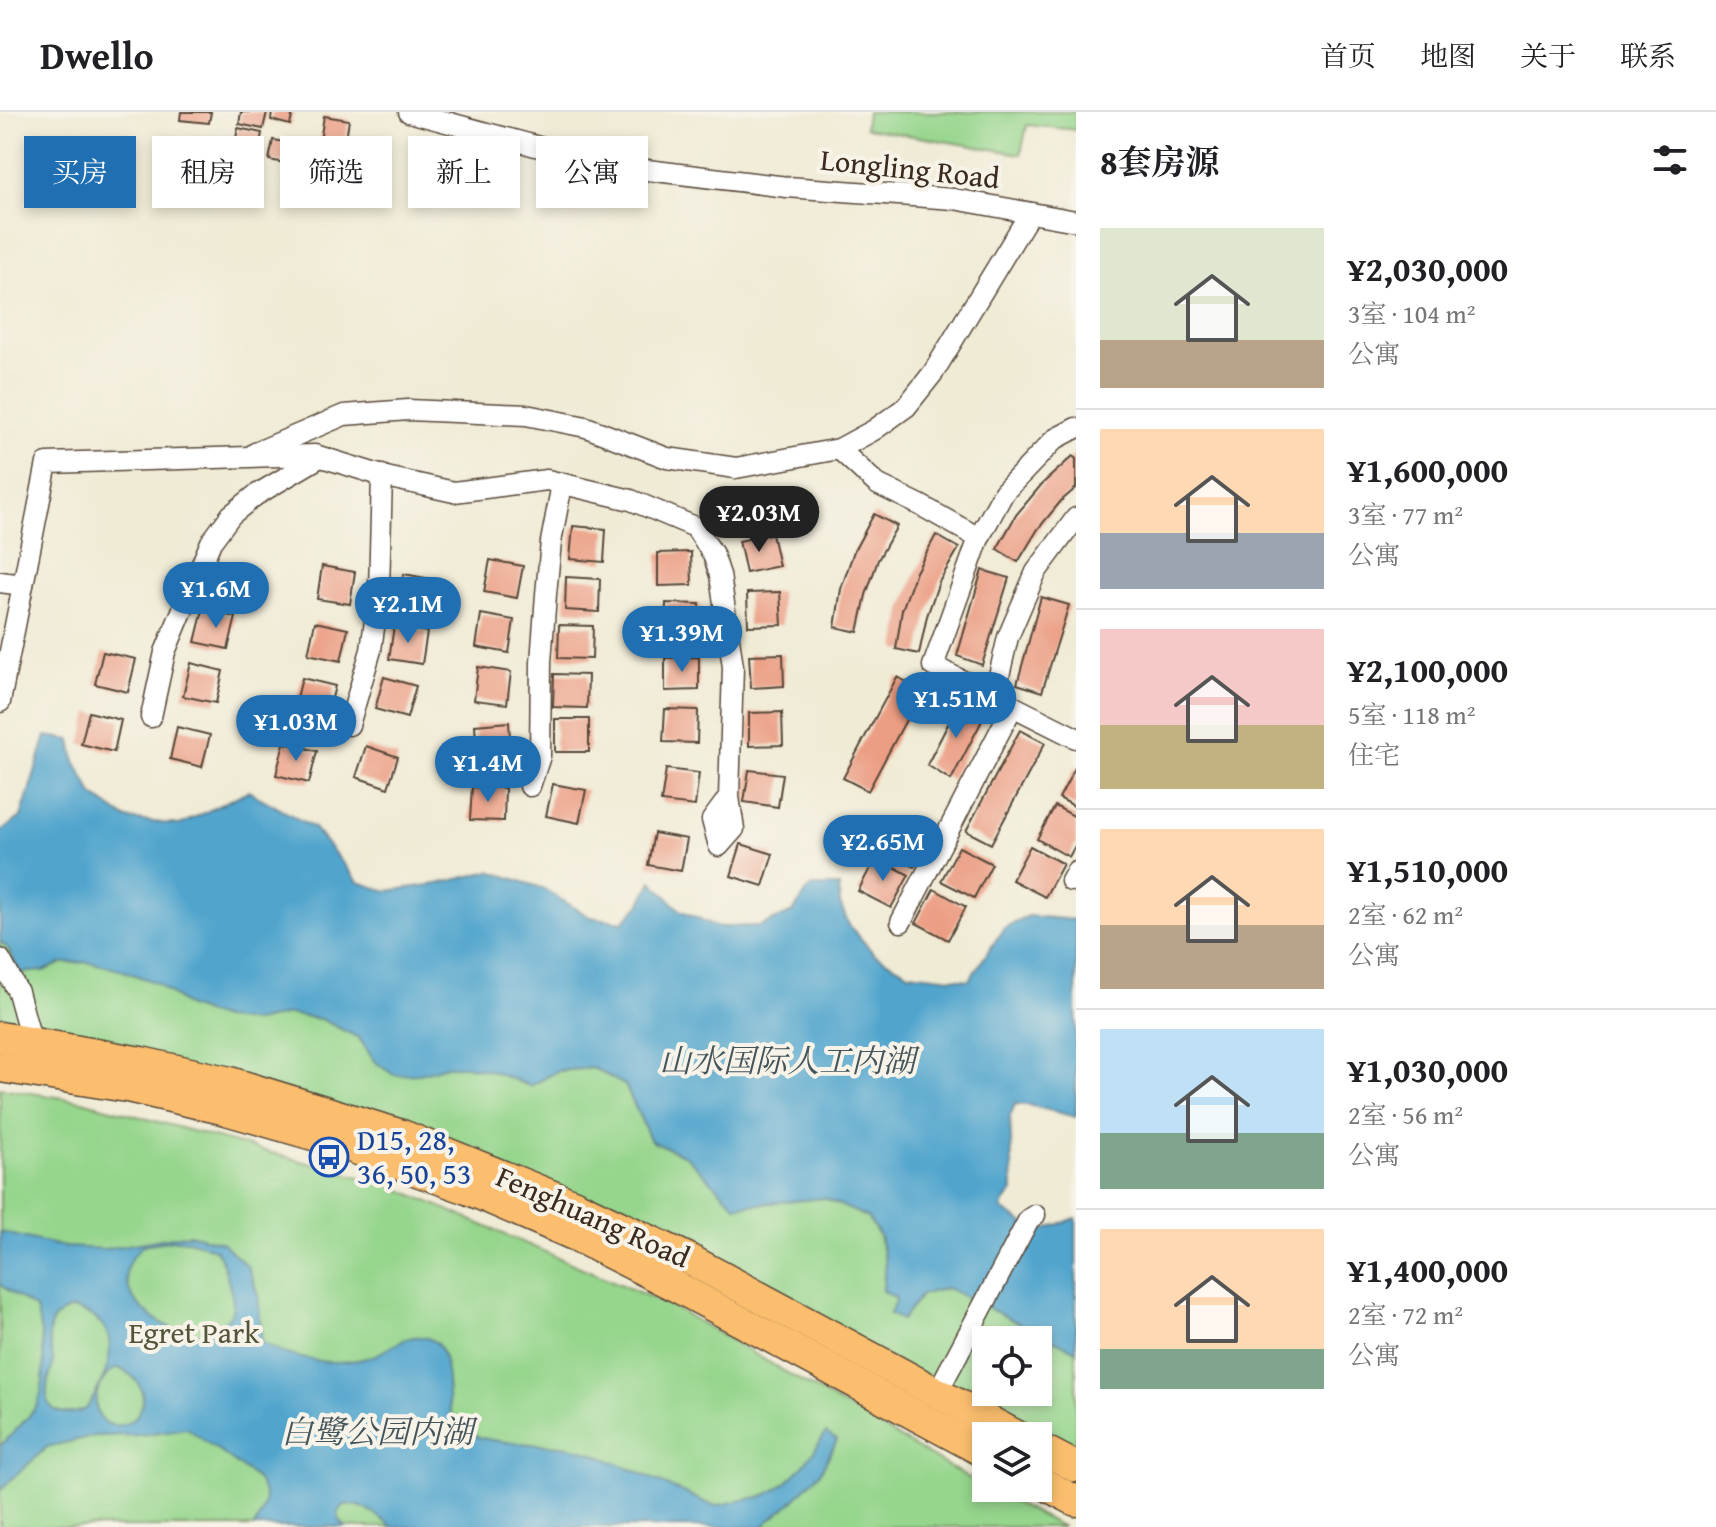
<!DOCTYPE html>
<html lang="zh">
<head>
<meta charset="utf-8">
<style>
	:root { --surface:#fff; --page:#f6f6f6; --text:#202124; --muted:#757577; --line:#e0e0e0; --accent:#1f6fb2 }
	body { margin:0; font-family:"Gentium Book Plus","Noto Serif SC",serif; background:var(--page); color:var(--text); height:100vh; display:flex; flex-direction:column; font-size:30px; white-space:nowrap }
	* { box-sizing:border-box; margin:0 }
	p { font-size:26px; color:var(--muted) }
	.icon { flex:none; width:44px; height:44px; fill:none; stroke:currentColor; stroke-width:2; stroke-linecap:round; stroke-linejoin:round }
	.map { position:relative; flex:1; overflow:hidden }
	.panel { display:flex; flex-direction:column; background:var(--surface); width:640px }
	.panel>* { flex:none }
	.banner { position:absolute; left:24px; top:24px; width:760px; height:72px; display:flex; gap:16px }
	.buttons { position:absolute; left:972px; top:1214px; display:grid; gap:16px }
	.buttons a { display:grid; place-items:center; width:80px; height:80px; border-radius:0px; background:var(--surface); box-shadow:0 4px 12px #0003; font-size:40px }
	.price { position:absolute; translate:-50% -68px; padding:0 18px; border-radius:28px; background:var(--accent); color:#fff; font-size:26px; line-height:52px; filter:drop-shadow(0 2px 4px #0008) }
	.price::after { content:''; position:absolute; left:50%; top:48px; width:24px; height:18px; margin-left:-12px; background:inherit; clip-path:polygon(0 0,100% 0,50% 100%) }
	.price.active { background:#222; color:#fff }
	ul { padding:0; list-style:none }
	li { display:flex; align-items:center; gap:24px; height:200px; padding:0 24px }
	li+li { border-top:2px solid var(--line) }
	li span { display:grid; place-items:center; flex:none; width:224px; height:160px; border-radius:0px; color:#555 }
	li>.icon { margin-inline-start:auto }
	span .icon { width:96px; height:96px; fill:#fffc; stroke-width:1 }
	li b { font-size:34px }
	h2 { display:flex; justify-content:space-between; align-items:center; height:96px; padding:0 24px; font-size:34px }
	.tag { padding:0 28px; border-radius:0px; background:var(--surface); box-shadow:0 4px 12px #0003; font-size:28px; line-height:72px }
	.tag.active { background:var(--accent); color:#fff }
	header { display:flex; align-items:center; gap:48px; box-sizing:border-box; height:112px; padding:0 40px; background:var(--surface); border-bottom:2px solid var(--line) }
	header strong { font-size:38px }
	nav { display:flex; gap:44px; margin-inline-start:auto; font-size:28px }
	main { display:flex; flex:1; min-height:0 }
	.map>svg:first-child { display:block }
	.green { fill:#95d58c; stroke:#688055; stroke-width:2; fill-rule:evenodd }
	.water { fill:#51a5cd; stroke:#466876; stroke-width:2; fill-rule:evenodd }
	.building { fill:#ec9e84 }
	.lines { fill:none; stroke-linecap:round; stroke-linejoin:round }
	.minor-casing { stroke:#564739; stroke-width:23 }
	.highway-casing { stroke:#564739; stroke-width:33 }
	.minor { stroke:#fff; stroke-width:20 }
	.highway { stroke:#fbbe6e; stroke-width:30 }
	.labels { text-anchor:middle; stroke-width:8; stroke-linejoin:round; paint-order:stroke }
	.street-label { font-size:30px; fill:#3b2a1e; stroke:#f7f3e8 }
	.transit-label { font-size:30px; fill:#164399; stroke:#f7f3e8; text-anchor:start }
	.park-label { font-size:30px; fill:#52553a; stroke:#f7f3e8 }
	.water-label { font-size:32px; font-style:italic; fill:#43555b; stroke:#f7f3e8 }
</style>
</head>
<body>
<header>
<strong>Dwello</strong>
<nav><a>首页</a><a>地图</a><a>关于</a><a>联系</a></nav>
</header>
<main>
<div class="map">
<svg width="1076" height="1415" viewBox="0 0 1076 1415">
	<rect width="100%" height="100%" fill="#f7f3e8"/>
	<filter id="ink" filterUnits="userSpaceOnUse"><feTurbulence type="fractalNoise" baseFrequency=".0125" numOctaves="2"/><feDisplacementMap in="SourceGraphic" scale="16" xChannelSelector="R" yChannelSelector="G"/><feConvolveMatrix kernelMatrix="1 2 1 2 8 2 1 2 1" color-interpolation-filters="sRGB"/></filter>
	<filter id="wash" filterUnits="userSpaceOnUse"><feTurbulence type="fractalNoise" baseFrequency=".006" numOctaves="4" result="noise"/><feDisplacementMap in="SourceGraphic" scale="32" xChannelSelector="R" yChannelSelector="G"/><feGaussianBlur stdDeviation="1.8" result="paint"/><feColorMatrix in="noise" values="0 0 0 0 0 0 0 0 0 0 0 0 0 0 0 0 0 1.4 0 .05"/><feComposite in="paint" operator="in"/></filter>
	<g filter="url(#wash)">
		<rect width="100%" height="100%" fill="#f0ebd5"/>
		<g class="green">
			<polygon points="867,0 1076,0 1076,18 1027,13 1021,42 865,16"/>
			<path d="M0,830L43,859L62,851L88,850L116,856L157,871L188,895L256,910L288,902L321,907L359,926L375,950L420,962L446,954H466L491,959L530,974L558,959L593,956L625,973L651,1029L686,1044L736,1094L824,1086L867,1105L879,1124L885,1150L883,1179L896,1186L890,1202L902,1208L921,1183L947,1176L1076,1239V1339L1035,1324L695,1142L0,915ZM986,1228H1038V1280H986Z"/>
			<polygon points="0,976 82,989 392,1074 673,1195 986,1376 1063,1415 0,1415"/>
		</g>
		<g class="water">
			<polygon points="46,624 71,628 75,649 93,683 127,707 180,713 248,679 314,716 358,770 386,779 437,772 490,759 542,776 590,805 623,810 640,793 652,769 680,798 717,815 760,814 793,800 811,774 839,774 840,792 849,813 874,842 909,861 969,868 1004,816 1028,804 1076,808 1076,1005 1028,993 1015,992 1010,1004 1013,1079 1004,1090 1002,1097 1037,1120 1076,1106 1076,1239 947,1176 921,1183 902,1208 890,1202 896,1186 883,1179 885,1150 880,1124 867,1105 824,1086 736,1094 686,1044 651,1029 625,973 593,956 558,959 530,974 491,959 466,954 446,954 420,962 394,963 375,950 359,926 321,907 288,902 256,910 223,907 188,895 157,871 116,856 88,850 62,851 43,859 20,861 7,835 0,830 0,720 21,705"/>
			<path d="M0,1120L65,1135L105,1137L190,1122L223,1131L248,1155L258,1182L262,1230C293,1249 338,1256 373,1244C392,1237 408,1218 430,1227C456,1238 440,1289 456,1311C478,1338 547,1328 579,1337C613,1347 647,1365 680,1379C691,1383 703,1391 714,1393C721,1394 731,1390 738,1389C747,1387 759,1386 768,1382C794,1370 811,1344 826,1321L837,1328L820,1361L791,1391L762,1415H392C377,1404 364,1391 344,1393L338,1401L339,1408L346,1415H254C265,1396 270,1385 256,1366L187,1316L139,1323L94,1324L47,1335L0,1378V1334C10,1323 33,1303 38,1291C48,1265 43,1224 36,1197L0,1173ZM174,1128H189L215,1137C223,1148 226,1160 229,1172C234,1188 237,1201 222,1211C216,1216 208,1221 200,1222C170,1225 115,1187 128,1153C130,1146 138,1139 143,1133ZM73,1197C130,1210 110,1261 86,1297C67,1305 45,1303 47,1277C47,1267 54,1257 53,1247C51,1235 46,1222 52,1210C57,1202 65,1199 73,1197ZM118,1256C159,1272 143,1317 113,1313C84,1308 96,1263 118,1256Z"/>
		</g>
		<g id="blocks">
			<g class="building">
				<polygon points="181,0 211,0 209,11 180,8"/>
				<polygon points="241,0 267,0 263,17 239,12"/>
				<polygon points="272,0 293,0 290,13 271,8"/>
				<polygon points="324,4 349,8 345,33 320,29"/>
				<polygon points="238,16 262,21 257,46 233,42"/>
				<polygon points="273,28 289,31 285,51 269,48"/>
				<polygon points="1073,344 1076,347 1076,376 1061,389 1038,417 1018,450 997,437 1016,403 1042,372"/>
				<polygon points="874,402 897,414 878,448 866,483 858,520 835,515 841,477 854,439"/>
				<polygon points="573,414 606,417 604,450 570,447"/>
				<polygon points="772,422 779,454 746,461 739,429"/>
				<polygon points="936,423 959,436 939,470 927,504 919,542 896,537 902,498 916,460"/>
				<polygon points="691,440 692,473 658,474 658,441"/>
				<polygon points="490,448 523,454 517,486 484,480"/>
				<polygon points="322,454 355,460 350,492 317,487"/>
				<polygon points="982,458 1009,466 982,553 957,544"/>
				<polygon points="404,462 437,468 432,501 398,495"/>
				<polygon points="566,465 600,467 599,500 565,498"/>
				<polygon points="780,480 782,513 748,514 747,481"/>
				<polygon points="1041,485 1069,493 1042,580 1017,572"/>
				<polygon points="666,491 700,492 699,525 665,524"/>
				<polygon points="203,498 236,505 228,537 195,530"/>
				<polygon points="481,502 514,508 509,541 476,535"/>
				<polygon points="315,510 348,517 341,549 308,542"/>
				<polygon points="559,513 593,514 592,547 558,546"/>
				<polygon points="394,514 427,520 422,552 389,547"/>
				<polygon points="103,540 136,547 128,580 95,572"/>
				<polygon points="783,542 784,574 751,576 749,543"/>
				<polygon points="699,545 699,578 665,579 665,546"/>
				<polygon points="191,551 223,559 216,591 183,584"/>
				<polygon points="478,555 511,560 507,592 474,588"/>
				<polygon points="554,562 588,563 587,596 553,595"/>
				<polygon points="384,565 416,574 407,606 375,597"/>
				<polygon points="897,565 922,578 868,679 843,666"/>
				<polygon points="302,566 335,574 327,606 294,598"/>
				<polygon points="960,589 985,603 951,668 927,653"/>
				<polygon points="665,597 698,598 697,631 663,630"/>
				<polygon points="89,600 121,608 114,640 81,632"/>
				<polygon points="782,600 783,633 749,634 749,601"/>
				<rect x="555" y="607" width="34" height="33"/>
				<polygon points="509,610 511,643 477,646 475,613"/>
				<polygon points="177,615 210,623 202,655 170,647"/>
				<polygon points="1020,618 1045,631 991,732 966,719"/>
				<polygon points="284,631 317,639 309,671 276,663"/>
				<polygon points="366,634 398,645 388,676 356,665"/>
				<polygon points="1076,654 1076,695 1059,686"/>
				<polygon points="666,657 699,661 695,694 661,690"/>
				<polygon points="749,658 783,662 778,695 744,690"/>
				<polygon points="553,672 586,678 579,711 546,704"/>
				<polygon points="472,675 505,676 504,709 470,708"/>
				<polygon points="1055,694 1076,705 1076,732 1069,745 1037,727"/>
				<polygon points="900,704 932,721 914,755 882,737"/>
				<polygon points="654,721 687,727 681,759 648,753"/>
				<polygon points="741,732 773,742 763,774 731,764"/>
				<polygon points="1030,734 1063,752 1045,785 1012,768"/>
				<polygon points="959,735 992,752 974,786 941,769"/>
				<polygon points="876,745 909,763 891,796 858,779"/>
				<polygon points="934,777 966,795 948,828 916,811"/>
			</g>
		</g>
	</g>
	<g filter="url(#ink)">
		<use href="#blocks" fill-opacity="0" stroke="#564739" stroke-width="2"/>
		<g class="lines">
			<defs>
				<g id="minor">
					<polyline points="409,0 606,53 787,75 954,87 1076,109"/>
					<polyline points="839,337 877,372 920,393 979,426 933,554 1076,626"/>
					<polyline points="255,341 344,303 408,298 526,303 586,315 667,346 736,356 839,337 874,318 906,295 933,261 1030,101"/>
					<polyline points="979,426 1004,380 1055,327 1076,316"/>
					<polyline points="0,470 23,473"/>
					<polyline points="994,585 1008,525 1036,460 1076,406"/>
					<polyline points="0,590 47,351 315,343 386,365 454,380 547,368 631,388 695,415 713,442 720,463 733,555 729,685 734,717 719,734 712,708 729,685"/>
					<polyline points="151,605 165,540 211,430 231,403 256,383 320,345"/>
					<polyline points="349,613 371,538 379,479 382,363"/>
					<polyline points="530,674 540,644 541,550 546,482 551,430 562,372"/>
					<polyline points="1071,769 1076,760"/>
					<polyline points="901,810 1013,594"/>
					<polyline points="0,847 18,880 32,931"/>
					<polyline points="937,1281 1029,1107 1035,1103"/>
				</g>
				<g id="highway">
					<polyline points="0,925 141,950 230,970 402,1023 575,1093 687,1146 1017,1324"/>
					<polyline points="0,955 127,975 226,998 327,1027 465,1076 576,1124 677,1175 986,1341"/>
					<polyline points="1038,1335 1076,1355"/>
					<polyline points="1038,1369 1076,1389"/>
				</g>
			</defs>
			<use href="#minor" class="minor-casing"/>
			<use href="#highway" class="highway-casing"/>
			<use href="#minor" class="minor"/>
			<use href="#highway" class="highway"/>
		</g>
	</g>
	<defs>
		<symbol id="bus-ring" viewBox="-11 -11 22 22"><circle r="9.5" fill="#f7f3e8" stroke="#1a4fb4" stroke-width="1.5"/><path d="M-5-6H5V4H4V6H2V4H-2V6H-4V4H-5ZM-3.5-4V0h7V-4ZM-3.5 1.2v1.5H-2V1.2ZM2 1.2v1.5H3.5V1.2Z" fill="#1a4fb4"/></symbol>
	</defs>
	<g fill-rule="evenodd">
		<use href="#bus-ring" x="307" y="1023" width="44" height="44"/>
	</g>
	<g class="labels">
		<g class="street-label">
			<text transform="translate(910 57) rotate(6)" y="10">Longling Road</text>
			<text transform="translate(593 1105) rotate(24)" y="10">Fenghuang Road</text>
		</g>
		<g class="transit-label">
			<text x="357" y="1038">D15, 28,<tspan x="357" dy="34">36, 50, 53</tspan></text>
		</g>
		<g class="park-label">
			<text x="194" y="1231">Egret Park</text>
		</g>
		<g class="water-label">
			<text x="787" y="960">山水国际人工内湖</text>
			<text x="377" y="1331">白鹭公园内湖</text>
		</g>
	</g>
</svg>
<div class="buttons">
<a><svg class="icon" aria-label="locate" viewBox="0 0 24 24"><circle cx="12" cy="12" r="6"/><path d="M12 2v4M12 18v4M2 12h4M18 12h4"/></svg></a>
<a><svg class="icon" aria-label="layers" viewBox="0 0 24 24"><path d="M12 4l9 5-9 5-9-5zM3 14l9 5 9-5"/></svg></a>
</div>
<b class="price active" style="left:759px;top:442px">¥2.03M</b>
<b class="price" style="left:216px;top:518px">¥1.6M</b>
<b class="price" style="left:408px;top:533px">¥2.1M</b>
<b class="price" style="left:682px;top:562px">¥1.39M</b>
<b class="price" style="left:956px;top:628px">¥1.51M</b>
<b class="price" style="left:296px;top:651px">¥1.03M</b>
<b class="price" style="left:488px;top:692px">¥1.4M</b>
<b class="price" style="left:883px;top:771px">¥2.65M</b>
<div class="banner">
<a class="tag active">买房</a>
<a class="tag">租房</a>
<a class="tag">筛选</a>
<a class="tag">新上</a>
<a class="tag">公寓</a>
</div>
</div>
<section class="panel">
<h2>8套房源<svg class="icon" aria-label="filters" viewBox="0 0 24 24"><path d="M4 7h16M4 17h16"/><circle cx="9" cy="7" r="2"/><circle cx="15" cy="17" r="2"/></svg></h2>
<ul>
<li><span style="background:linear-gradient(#dfe7d0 70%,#b9a48a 0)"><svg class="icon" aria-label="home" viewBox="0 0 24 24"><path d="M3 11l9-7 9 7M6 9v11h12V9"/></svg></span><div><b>¥2,030,000</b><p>3室 · 104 m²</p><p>公寓</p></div></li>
<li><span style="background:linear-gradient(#ffd9b3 65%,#9aa5b1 0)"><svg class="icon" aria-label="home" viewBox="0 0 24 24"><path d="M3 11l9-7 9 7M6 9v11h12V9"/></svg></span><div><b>¥1,600,000</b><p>3室 · 77 m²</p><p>公寓</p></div></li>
<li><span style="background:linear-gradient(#f6c9c9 60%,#c2b280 0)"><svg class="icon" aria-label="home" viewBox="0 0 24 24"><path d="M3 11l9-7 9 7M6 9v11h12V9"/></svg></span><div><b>¥2,100,000</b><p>5室 · 118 m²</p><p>住宅</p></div></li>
<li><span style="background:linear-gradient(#ffd9b3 60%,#b9a48a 0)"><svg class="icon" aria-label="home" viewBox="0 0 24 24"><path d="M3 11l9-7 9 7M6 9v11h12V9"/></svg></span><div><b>¥1,510,000</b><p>2室 · 62 m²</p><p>公寓</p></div></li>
<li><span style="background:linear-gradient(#bfe0f5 65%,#7fa58c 0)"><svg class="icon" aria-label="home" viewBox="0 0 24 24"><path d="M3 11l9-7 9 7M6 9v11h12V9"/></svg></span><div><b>¥1,030,000</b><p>2室 · 56 m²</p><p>公寓</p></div></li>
<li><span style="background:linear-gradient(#ffd9b3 75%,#7fa58c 0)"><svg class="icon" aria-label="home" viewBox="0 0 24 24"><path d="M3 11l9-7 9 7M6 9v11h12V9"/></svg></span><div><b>¥1,400,000</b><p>2室 · 72 m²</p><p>公寓</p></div></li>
</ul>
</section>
</main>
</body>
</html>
